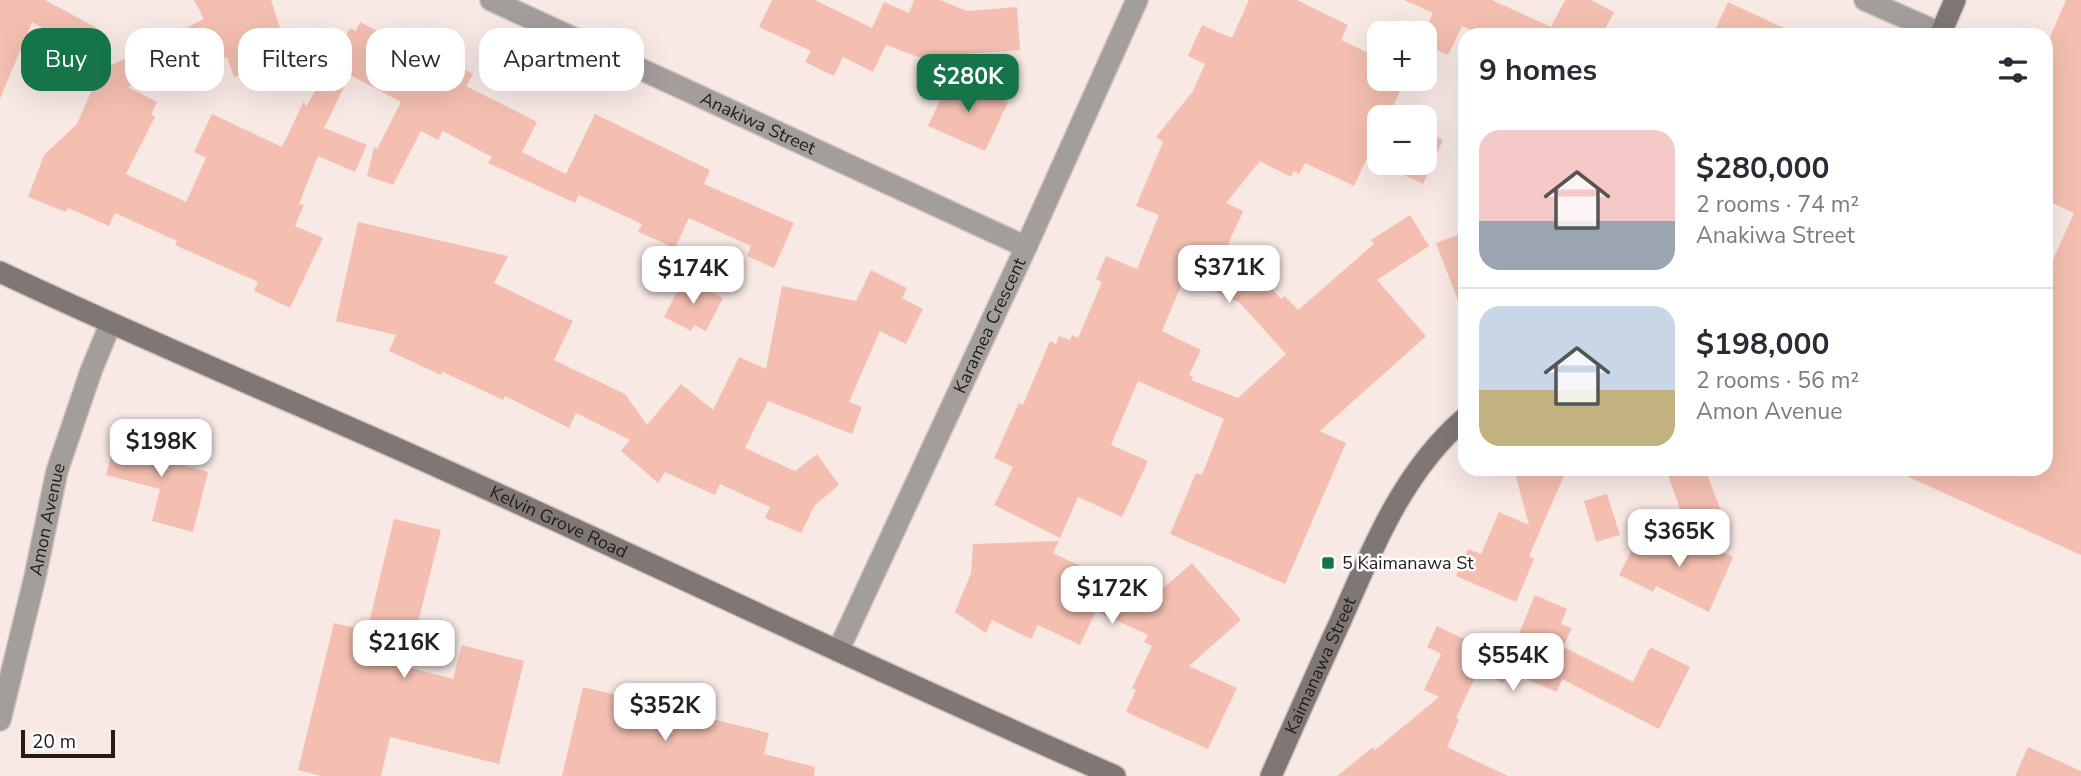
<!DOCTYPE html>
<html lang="en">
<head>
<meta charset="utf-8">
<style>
	:root { --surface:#fff; --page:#f7f7f7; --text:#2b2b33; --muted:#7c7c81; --line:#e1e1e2; --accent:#16744a }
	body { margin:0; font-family:"Nunito Sans",sans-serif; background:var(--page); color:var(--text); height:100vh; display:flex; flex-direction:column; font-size:26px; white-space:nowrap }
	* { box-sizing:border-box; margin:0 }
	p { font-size:23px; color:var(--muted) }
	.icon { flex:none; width:38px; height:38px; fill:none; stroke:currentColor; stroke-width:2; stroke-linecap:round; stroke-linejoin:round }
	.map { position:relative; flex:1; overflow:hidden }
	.drawer { position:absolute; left:1458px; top:28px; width:595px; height:448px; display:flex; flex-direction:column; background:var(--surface); border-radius:21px; box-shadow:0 7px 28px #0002 }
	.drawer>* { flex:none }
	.hud { position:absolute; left:21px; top:28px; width:665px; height:63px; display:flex; gap:14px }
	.controls { position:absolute; left:1367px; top:21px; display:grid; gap:14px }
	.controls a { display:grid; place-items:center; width:70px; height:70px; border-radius:14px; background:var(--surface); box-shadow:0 7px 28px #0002; font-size:35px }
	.scale { position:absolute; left:21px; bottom:18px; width:94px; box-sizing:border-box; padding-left:7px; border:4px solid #211c1b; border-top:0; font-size:19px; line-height:24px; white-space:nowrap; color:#211c1b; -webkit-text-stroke:5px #fff; paint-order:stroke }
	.price { position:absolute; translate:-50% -60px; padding:0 16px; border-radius:14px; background:#fff; color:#222; font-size:23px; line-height:46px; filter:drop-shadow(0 2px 4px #0008) }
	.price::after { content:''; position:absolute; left:50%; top:42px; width:21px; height:16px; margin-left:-10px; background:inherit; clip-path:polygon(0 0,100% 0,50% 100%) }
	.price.current { background:var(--accent); color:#fff }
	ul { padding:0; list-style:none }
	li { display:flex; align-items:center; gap:21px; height:175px; padding:0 21px }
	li+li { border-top:2px solid var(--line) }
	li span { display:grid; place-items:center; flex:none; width:196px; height:140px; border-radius:21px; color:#555 }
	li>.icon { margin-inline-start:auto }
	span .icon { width:84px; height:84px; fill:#fffc; stroke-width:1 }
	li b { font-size:30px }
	h2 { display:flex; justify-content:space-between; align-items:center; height:84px; padding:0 21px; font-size:30px }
	.chip { padding:0 24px; border-radius:21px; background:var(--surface); box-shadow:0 7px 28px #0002; font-size:24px; line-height:63px }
	.chip.current { background:var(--accent); color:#fff }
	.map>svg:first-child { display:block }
	.building { fill:#f4bfb0; fill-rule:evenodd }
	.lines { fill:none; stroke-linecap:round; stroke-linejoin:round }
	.street-casing { stroke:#d1c4c1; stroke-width:24 }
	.secondary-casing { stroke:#d1c4c1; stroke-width:24 }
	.street { stroke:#a39d9b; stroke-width:21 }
	.secondary { stroke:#7f7774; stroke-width:21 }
	.poi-dot { fill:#16744a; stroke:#fff; stroke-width:2.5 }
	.labels { text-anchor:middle; stroke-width:5; stroke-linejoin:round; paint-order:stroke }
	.street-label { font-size:18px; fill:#211c1b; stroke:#fff }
	.poi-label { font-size:18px; fill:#211c1b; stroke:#fff; text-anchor:start }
</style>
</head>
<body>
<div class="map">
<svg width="2081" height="776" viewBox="0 0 2081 776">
	<rect width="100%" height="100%" fill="#f8e9e5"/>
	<g class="building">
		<polygon points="0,0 45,0 97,28 84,52 32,22 0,99"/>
		<polygon points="194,0 271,0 290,59 234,77 227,57 215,61 210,46 128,87 157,102 151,114 155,117 126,174 186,202 206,158 194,152 212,114 282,147 304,101 306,107 350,28 356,31 360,22 385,35 377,49 428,76 438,56 473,74 466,86 537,122 522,152 566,174 595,114 710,170 704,184 794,223 774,268 747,256 751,246 689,218 675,248 638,232 642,224 579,195 575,203 488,163 492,157 443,131 438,140 421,131 393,185 367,176 374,147 377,149 401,102 350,75 324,128 367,145 355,172 318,156 299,204 304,205 295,226 323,238 290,308 254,291 258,282 175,245 177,241 115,213 109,226 68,208 66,212 28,197 44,155 77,124 100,71 204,19"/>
		<polygon points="772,0 815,0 872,28 884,2 909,13 914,0 940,0 967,11 1017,7 1020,50 918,57 886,45 873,72 843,57 834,76 805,62 811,51 759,27"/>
		<path d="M1249,0H1297L1348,25L1341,40L1379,58V79H1406L1389,115L1395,117H1379V163H1424V131L1443,140L1423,184L1367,158L1354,186L1305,163L1299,174L1294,171L1291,177L1260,161L1226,203L1243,211L1222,258L1257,272L1281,299L1285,296L1298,310L1374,244L1371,240L1410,215L1429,246L1377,280L1426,336L1320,431L1346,443L1285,584L1170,534L1196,473L1202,475L1224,419L1138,381L1111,445L1148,461L1122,517L1078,497L1060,538L994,505L1013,467L994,458L1019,403L1023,405L1050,341L1056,344L1059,336L1070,340L1072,335L1078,338L1102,282L1096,279L1106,256L1137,269L1159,215L1136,206L1163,142L1156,137L1193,91L1205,64L1188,56L1202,25L1232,38ZM1184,279L1239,302L1286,354L1238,398L1191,380L1193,377L1189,375L1201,350L1162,331Z"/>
		<polygon points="1404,0 1492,0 1551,27 1565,0 1591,0 1614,12 1602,35 1482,35 1462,26 1448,55 1424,44 1424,33 1433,13"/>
		<polygon points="2066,0 2081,0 2081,555 1891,469 2046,469 2046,276 2074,213 2046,200 2046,46"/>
		<polygon points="1728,2 1799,35 1713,35"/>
		<polygon points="951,76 1008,102 985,151 928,126"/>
		<polygon points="358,222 508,256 494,283 573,321 554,360 625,394 647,425 681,384 713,410 739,357 766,369 782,286 856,301 871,270 907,288 902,298 923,309 906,344 880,331 849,402 862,407 852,434 768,401 745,448 795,471 817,454 839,485 815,505 801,533 765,518 770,507 720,484 715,495 665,472 658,483 621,451 630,440 576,413 569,428 505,396 503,400 443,372 441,375 389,351 396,335 336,321"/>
		<polygon points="1465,232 1465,313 1463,314 1436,243"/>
		<polygon points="684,278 723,298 706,331 694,325 691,331 664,317"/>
		<polygon points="116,434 189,452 185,466 208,472 193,532 152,521 160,489 106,475"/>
		<polygon points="1514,469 1567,469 1529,556 1534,559 1516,602 1456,576 1468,549 1481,554 1499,512 1529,525"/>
		<polygon points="1666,469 1705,469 1723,516 1687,529"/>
		<polygon points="1607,494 1620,535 1596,542 1584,501"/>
		<polygon points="394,519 441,530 407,667 453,679 462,645 524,661 499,764 390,737 381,776 321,776 298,770 334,623 367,631"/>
		<polygon points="1683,534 1733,557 1709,612 1656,586 1653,592 1619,575 1632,549"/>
		<polygon points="1059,541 1053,553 1150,600 1192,563 1241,620 1189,666 1237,688 1208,749 1126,712 1136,690 1132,688 1152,646 1144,642 1148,635 1096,611 1080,645 1038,625 1031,639 992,620 986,633 955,612 971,573 973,544"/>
		<polygon points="1535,595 1567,609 1561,624 1572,628 1563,647 1633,682 1650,647 1690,667 1659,729 1562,679 1557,692 1509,672 1503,683 1478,671 1456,718 1459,719 1447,747 1508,776 1337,776 1373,747 1375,750 1439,697 1424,690 1441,654 1427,647 1437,626 1508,660"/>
		<polygon points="583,687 769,733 764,754 815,767 814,776 562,776"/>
		<polygon points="2028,747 2081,771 2081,776 2015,776"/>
	</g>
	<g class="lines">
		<defs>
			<g id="street">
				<path id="s1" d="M491,0L1026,247"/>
				<polyline points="1865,0 1940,33"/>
				<path id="s2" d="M838,651L1026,247L1137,0"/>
				<path id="s3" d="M0,720L35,577L57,471L91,371L110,325"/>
			</g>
			<g id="secondary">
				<polyline points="1940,35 1955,0"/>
				<path id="s4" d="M0,272C141,339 285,398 427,462C657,565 884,675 1115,776"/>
				<path id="s5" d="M1271,776C1294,724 1317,672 1341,620C1372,549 1403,471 1465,418"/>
			</g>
		</defs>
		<use href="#street" class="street-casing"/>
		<use href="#secondary" class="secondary-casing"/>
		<use href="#street" class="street"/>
		<use href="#secondary" class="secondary"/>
	</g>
	<rect class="poi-dot" x="1321" y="556" width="14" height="14" rx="3.5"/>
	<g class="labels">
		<g class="street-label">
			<text dy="6" stroke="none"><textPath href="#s1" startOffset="294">Anakiwa Street</textPath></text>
			<text dy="6" stroke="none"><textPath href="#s2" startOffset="359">Karamea Crescent</textPath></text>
			<text dy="6" stroke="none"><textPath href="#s3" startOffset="206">Amon Avenue</textPath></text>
			<text dy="6" stroke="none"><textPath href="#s4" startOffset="612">Kelvin Grove Road</textPath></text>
			<text dy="6" stroke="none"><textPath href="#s5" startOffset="121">Kaimanawa Street</textPath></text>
		</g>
		<g class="poi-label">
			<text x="1342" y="569">5 Kaimanawa St</text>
		</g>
	</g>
</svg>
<div class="controls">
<a>+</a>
<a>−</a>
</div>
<div class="scale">20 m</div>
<b class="price current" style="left:968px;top:114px">$280K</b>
<b class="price" style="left:1229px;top:305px">$371K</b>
<b class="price" style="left:693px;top:306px">$174K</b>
<b class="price" style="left:161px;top:479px">$198K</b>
<b class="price" style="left:1679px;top:569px">$365K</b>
<b class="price" style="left:1112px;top:626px">$172K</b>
<b class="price" style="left:404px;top:680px">$216K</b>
<b class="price" style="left:1513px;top:693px">$554K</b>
<b class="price" style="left:665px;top:743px">$352K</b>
<div class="hud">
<a class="chip current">Buy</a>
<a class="chip">Rent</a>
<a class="chip">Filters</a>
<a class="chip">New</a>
<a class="chip">Apartment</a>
</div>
<section class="drawer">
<h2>9 homes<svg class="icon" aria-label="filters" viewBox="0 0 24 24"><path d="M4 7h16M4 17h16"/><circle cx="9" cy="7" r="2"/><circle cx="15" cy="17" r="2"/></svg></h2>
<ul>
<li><span style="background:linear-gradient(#f6c9c9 65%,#9aa5b1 0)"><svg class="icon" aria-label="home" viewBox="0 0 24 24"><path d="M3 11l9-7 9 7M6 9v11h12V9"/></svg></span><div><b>$280,000</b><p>2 rooms · 74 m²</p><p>Anakiwa Street</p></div></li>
<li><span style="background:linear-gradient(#c9d6e8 60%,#c2b280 0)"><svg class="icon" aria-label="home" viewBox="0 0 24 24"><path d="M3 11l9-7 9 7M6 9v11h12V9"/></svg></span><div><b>$198,000</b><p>2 rooms · 56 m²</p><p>Amon Avenue</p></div></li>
</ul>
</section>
</div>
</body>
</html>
